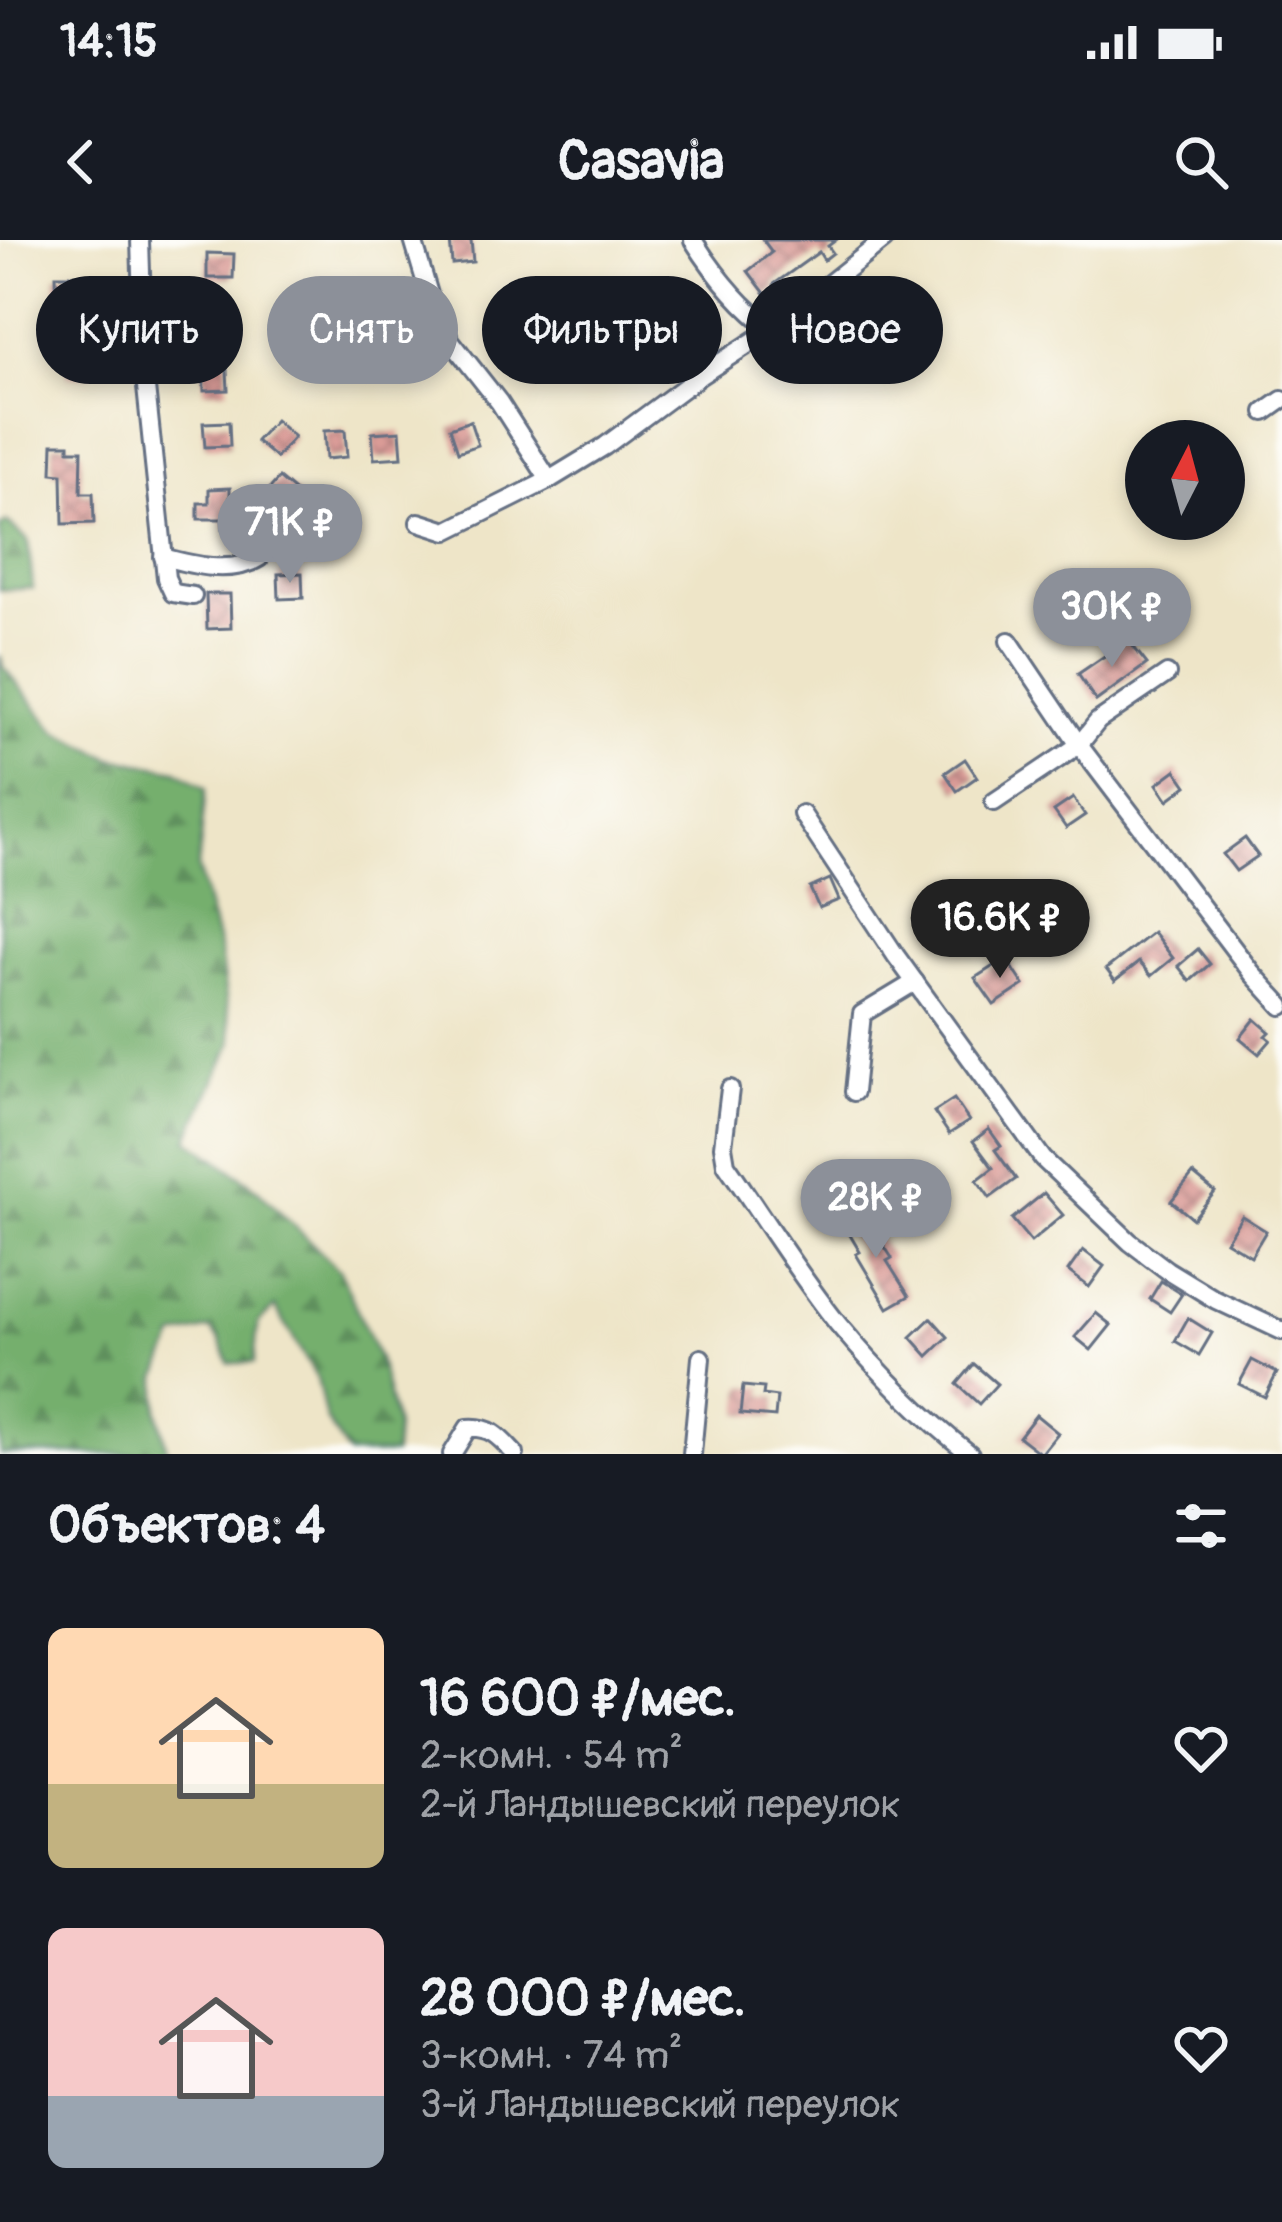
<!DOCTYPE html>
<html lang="ru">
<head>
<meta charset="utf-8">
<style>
	:root { --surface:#171b24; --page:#242831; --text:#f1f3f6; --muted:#9ea1a6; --accent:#8c9099 }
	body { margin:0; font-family:Pangolin,sans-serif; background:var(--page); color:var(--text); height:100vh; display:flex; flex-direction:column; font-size:45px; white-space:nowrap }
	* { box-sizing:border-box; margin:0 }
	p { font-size:39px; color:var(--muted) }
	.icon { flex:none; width:66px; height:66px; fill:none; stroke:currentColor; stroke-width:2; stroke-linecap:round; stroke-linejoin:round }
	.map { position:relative; height:1214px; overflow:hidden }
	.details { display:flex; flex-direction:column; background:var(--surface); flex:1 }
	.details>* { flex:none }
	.banner { position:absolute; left:36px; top:36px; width:1212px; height:108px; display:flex; gap:24px }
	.needle { width:78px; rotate:6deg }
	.buttons { position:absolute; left:1125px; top:180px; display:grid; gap:24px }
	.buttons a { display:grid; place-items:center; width:120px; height:120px; border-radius:50%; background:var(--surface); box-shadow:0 6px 18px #0003; font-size:60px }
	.price { position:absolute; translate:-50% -102px; padding:0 27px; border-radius:42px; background:var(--accent); color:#fff; font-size:39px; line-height:78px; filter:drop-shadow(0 3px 6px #0008) }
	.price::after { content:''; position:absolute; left:50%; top:72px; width:36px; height:27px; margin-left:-18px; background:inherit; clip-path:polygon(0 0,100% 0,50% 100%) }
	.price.on { background:#222; color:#fff }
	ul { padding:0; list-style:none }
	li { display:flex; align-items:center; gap:36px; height:300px; padding:0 48px }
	li span { display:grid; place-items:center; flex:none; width:336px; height:240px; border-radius:18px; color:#555 }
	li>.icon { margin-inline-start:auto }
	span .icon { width:144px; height:144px; fill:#fffc; stroke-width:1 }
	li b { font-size:51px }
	h2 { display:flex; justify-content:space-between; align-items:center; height:144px; padding:0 48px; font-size:51px }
	.pill { padding:0 42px; border-radius:54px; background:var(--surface); box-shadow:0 6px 18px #0003; font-size:42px; line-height:108px }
	.pill.on { background:var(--accent); color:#fff }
	.status { display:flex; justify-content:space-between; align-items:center; height:84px; padding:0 60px; background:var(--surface); direction:ltr }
	.status svg { height:33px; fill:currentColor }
	header { display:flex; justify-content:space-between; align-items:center; height:156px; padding:0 48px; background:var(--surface); font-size:54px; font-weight:700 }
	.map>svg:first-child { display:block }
	.forest { fill:url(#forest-firs); stroke:#486f66; stroke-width:3 }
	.building { fill:url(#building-cross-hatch) }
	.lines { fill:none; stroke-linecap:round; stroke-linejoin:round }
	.minor-casing { stroke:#656f83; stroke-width:22 }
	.minor { stroke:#fff; stroke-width:16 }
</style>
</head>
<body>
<div class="status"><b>14:15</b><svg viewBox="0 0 49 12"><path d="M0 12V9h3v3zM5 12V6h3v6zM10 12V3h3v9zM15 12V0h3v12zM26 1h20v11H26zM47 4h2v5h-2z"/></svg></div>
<header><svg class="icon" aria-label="back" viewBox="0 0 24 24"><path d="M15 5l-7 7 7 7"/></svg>Casavia<svg class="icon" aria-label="search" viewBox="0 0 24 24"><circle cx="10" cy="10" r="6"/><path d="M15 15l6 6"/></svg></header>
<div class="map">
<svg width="1282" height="1214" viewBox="0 0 1282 1214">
	<defs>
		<pattern id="forest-firs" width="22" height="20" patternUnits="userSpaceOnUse" patternTransform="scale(3)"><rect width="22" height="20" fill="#75af6d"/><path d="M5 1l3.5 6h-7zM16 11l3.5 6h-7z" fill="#5f8f5d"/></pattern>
		<pattern id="building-cross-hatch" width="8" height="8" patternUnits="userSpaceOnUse" patternTransform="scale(3)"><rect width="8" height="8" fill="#da9b97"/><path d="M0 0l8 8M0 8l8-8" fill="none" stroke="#b07f7e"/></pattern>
	</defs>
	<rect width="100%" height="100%" fill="#fdfcf7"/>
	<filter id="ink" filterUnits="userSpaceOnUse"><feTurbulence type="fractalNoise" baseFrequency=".00833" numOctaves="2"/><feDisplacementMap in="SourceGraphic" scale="24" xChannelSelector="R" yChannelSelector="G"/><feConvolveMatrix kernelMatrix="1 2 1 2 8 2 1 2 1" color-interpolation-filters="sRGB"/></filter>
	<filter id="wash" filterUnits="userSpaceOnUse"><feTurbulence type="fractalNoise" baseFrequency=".004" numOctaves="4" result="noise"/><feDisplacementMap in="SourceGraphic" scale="48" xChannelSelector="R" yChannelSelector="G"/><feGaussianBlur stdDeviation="2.7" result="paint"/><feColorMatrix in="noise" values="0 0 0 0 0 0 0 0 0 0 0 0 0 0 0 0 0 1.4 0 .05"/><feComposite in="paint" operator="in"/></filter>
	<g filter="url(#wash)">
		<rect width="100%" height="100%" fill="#eee5c8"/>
		<g class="forest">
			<polygon points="7,282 28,300 33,348 0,350 0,286"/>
			<polygon points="0,415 3,426 56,491 112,518 177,530 206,548 198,628 220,712 232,803 188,899 254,946 340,1031 379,1119 396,1187 394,1214 348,1214 326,1179 317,1138 275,1067 258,1083 254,1123 229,1123 219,1099 210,1089 175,1097 158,1137 158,1171 168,1214 0,1214"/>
		</g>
		<g id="blocks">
			<g class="building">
				<polygon points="450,0 471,0 473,22 452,24"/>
				<polygon points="763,0 836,0 828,6 833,13 824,20 819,12 774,44 777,48 767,56 748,31 772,12"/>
				<polygon points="207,13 234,14 233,38 207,38"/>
				<polygon points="56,35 90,35 90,76 67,77 66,66 57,67"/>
				<polygon points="231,82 232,112 226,112 228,150 204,151 203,128 209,127 207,83"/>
				<polygon points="403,82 415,100 394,114 382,96"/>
				<polygon points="102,105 103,119 91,120 91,135 67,136 66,106"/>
				<polygon points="275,180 294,197 276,218 256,201"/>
				<polygon points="470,181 478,205 458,212 450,188"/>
				<polygon points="229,182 230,206 205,207 203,183"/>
				<polygon points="345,190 347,217 326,219 324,191"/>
				<polygon points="400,191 402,217 374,219 372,193"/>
				<polygon points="53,204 69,204 69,210 82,210 81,253 93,253 94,283 63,284 62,234 52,233"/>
				<polygon points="279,238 299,255 279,279 264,266 270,260 264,255"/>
				<polygon points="230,248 230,263 238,263 239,288 223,288 223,279 198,279 198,263 209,263 209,249"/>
				<polygon points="302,333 303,358 279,359 278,334"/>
				<polygon points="206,354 230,354 231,388 207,389"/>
				<polygon points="1128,400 1147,424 1096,461 1078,434"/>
				<polygon points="965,519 977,537 957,551 945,533"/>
				<polygon points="1176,530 1187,546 1168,560 1157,544"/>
				<polygon points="1073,558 1085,575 1066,588 1054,571"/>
				<polygon points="1245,598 1258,616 1236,631 1223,614"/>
				<polygon points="830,639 839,660 819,668 810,648"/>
				<polygon points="1153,692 1173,718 1151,736 1139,722 1115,741 1106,729"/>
				<polygon points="1198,709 1210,724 1190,741 1178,726"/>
				<polygon points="1006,718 1024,745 994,765 975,738"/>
				<polygon points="1255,779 1270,792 1266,796 1271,800 1259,814 1240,798"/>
				<polygon points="954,859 969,881 949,894 934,872"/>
				<polygon points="989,889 1001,906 995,910 1016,939 990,958 977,940 993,928 973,901"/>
				<polygon points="1193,934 1215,952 1193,979 1171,961"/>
				<polygon points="1044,953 1063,975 1031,1002 1012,979"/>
				<polygon points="863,973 892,1018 887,1021 909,1056 888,1068 856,1014 860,1012 844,985"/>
				<polygon points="1242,976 1266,991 1251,1016 1226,1001"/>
				<polygon points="1083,1010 1104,1026 1089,1047 1068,1031"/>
				<polygon points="1161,1041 1182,1054 1170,1072 1150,1059"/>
				<polygon points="1096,1073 1111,1085 1091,1110 1075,1097"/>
				<polygon points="931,1078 948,1097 928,1116 911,1097"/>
				<polygon points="1188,1078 1212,1093 1199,1115 1175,1101"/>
				<polygon points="1252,1120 1277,1133 1265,1157 1239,1144"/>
				<polygon points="974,1124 997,1144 979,1164 957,1144"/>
				<polygon points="743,1146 764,1148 763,1155 777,1157 775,1177 740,1174"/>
				<polygon points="1036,1175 1058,1193 1041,1214 1019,1197"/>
			</g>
		</g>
	</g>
	<g filter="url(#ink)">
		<use href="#blocks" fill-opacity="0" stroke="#656f83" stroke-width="3"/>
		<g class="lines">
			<defs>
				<g id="minor">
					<polyline points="140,0 144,128 166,338 173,353 193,356"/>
					<polyline points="413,0 434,71 451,101 499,162 549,240"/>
					<path d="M693,0C714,33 739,66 772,89"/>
					<polyline points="1265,172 1282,160"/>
					<polyline points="419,282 447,291 549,240 605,206 701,135 772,89 884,0"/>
					<path d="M163,317C192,325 231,335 259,318L258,300"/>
					<polyline points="1009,401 1079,505 1252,733 1282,766"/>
					<polyline points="994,562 1079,505 1098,481 1167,434"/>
					<polyline points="802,574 896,716 1043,919 1130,1002 1167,1030 1216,1060 1282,1091"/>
					<path d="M730,849L723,906L726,924C763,977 798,1034 838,1084C877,1131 922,1176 970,1214"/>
					<polyline points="854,852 862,774 915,742"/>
					<path d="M452,1214L468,1188C491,1186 500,1198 515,1214"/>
					<polyline points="692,1214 701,1118"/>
				</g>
			</defs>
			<use href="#minor" class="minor-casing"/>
			<use href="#minor" class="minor"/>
		</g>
	</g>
</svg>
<div class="buttons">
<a><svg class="needle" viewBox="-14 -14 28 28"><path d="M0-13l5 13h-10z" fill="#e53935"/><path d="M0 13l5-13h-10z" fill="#9ea1a6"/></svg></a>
</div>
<b class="price" style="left:290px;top:346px">71K ₽</b>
<b class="price" style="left:1112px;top:430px">30K ₽</b>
<b class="price on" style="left:1000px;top:741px">16.6K ₽</b>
<b class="price" style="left:876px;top:1021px">28K ₽</b>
<div class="banner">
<a class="pill">Купить</a>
<a class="pill on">Снять</a>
<a class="pill">Фильтры</a>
<a class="pill">Новое</a>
</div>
</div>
<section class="details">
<h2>Объектов: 4<svg class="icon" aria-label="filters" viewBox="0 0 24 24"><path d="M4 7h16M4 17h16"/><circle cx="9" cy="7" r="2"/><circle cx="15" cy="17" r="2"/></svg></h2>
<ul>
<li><span style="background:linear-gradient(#ffd9b3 65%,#c2b280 0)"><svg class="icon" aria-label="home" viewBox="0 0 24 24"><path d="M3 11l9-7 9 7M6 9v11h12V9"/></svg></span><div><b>16 600 ₽/мес.</b><p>2-комн. · 54 m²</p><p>2-й Ландышевский переулок</p></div><svg class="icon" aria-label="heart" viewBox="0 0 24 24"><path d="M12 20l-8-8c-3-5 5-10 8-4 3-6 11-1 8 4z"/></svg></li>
<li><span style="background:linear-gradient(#f6c9c9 70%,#9aa5b1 0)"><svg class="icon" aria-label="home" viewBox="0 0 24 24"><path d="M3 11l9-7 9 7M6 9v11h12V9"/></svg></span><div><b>28 000 ₽/мес.</b><p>3-комн. · 74 m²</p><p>3-й Ландышевский переулок</p></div><svg class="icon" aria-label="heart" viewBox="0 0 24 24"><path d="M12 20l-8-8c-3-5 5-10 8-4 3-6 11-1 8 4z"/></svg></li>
</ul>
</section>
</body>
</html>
